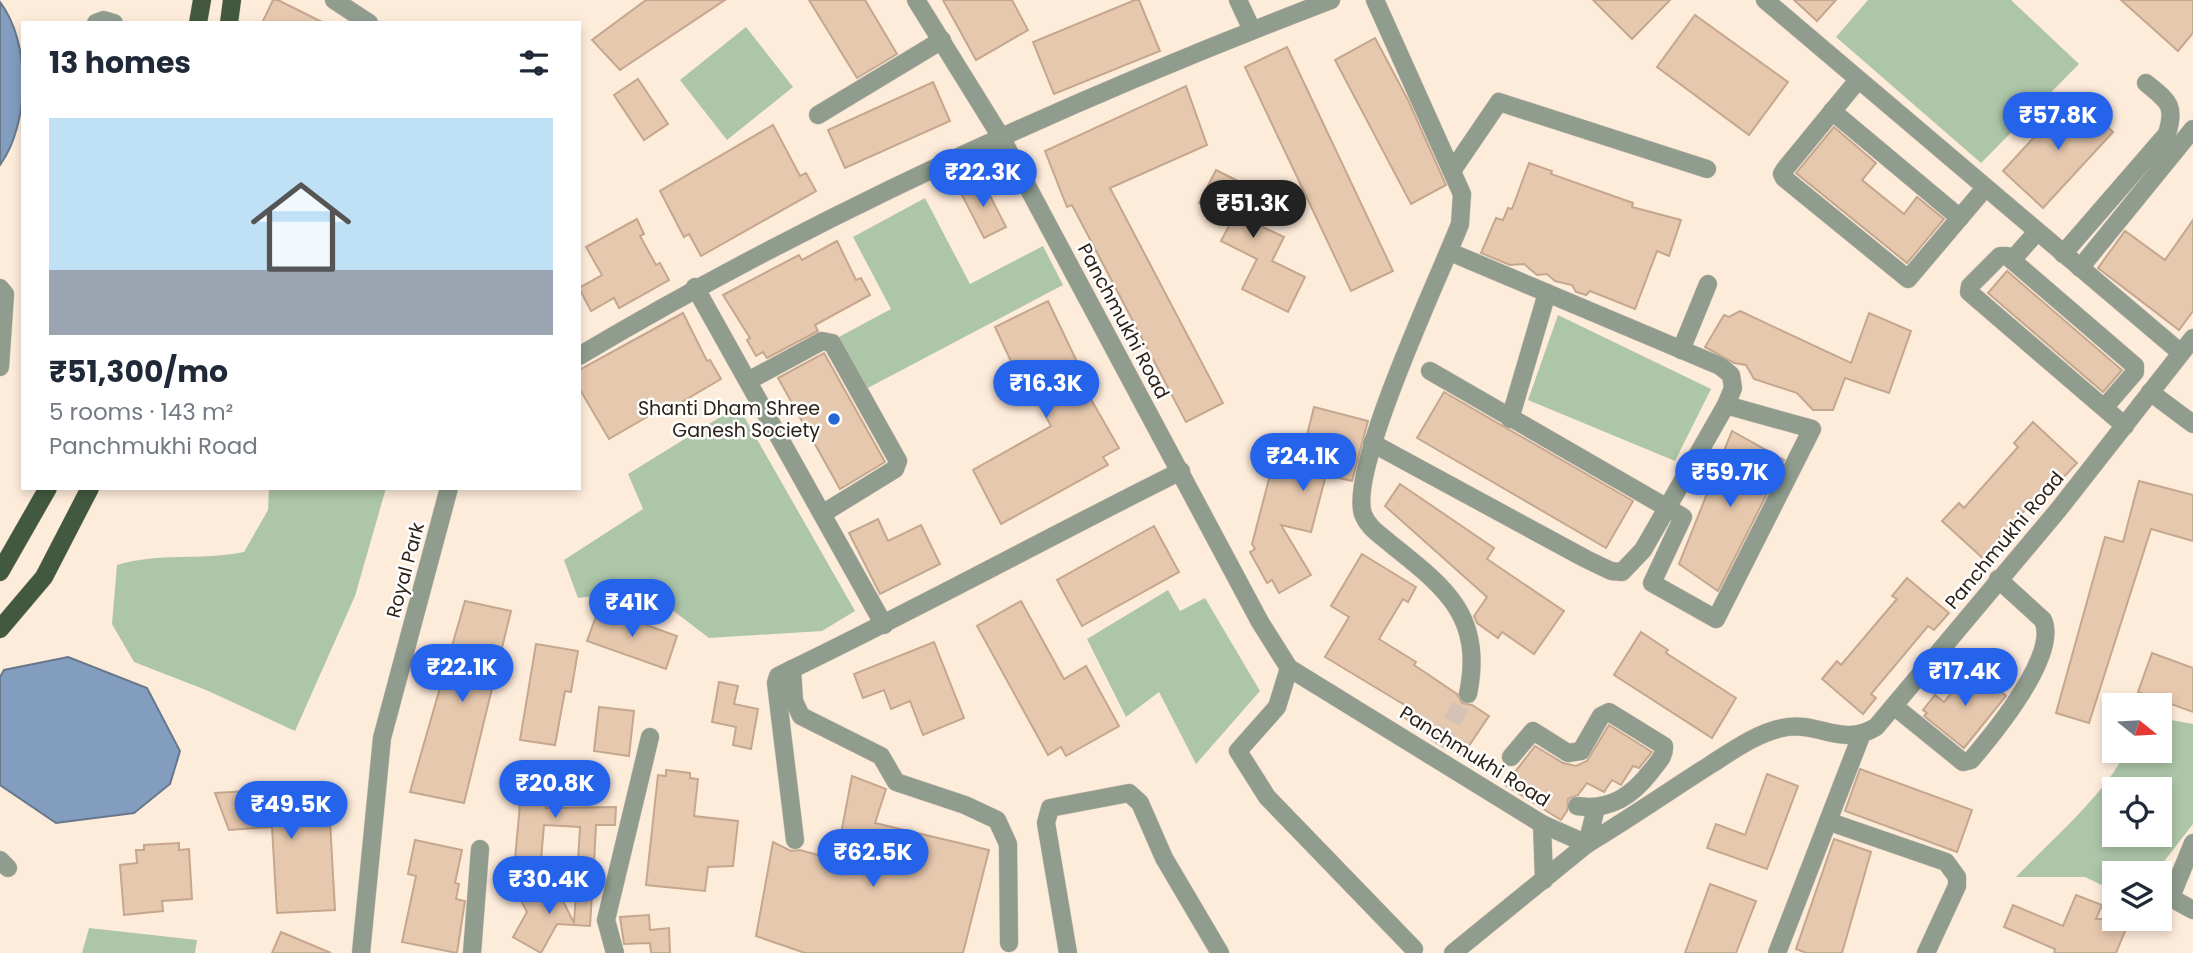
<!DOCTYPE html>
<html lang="en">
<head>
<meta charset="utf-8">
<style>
	:root { --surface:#fff; --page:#f2f2f3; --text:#1f2937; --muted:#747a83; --line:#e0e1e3; --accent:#2563eb }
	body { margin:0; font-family:Poppins,sans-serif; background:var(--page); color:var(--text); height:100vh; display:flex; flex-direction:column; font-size:26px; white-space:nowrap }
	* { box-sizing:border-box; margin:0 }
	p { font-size:23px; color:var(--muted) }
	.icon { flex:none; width:38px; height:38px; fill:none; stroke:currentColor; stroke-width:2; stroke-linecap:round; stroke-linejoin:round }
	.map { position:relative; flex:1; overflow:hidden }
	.sheet { position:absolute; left:21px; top:21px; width:560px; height:469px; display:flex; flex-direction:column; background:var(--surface); border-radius:0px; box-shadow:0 4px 10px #0003 }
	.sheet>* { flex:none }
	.needle { width:46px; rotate:108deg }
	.controls { position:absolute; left:2102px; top:693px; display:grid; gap:14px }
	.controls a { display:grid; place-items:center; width:70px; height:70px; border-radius:0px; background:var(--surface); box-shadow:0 4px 10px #0003; font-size:35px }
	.price { position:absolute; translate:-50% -60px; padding:0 16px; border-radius:24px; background:var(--accent); color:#fff; font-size:23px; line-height:46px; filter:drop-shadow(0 2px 4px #0008) }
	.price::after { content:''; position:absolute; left:50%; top:42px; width:21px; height:16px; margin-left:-10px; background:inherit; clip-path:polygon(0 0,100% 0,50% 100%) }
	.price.current { background:#222; color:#fff }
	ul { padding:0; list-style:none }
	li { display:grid; align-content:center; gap:14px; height:371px; padding:0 28px }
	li+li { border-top:2px solid var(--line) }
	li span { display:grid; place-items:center; height:217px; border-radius:0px; color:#555 }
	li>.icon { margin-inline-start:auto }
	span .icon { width:126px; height:126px; fill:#fffc; stroke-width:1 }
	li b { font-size:30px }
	h2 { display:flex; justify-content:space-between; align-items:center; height:84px; padding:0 28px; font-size:30px }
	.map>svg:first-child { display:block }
	.green { fill:#adc6a8; fill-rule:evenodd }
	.water { fill:#829dbe; stroke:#68788c; stroke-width:2 }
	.building { fill:#e6c8ae; stroke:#c5a78e; stroke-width:2 }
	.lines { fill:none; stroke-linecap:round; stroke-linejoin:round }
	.minor-tunnel { stroke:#d4c3b4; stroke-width:18; stroke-dasharray:18 9; stroke-linecap:butt }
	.minor-casing { stroke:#d8c7b8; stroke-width:19 }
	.major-casing { stroke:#d8c7b8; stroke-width:19 }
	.minor { stroke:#8f9c8e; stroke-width:18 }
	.major { stroke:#42593f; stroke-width:18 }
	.poi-dot { fill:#2468d4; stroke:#fff; stroke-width:2.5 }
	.labels { text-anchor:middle; stroke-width:5; stroke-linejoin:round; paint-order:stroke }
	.street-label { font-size:19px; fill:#2c2117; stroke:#fff }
	.poi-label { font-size:19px; fill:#2c2117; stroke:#fff; text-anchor:end }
</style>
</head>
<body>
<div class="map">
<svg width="2193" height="953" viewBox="0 0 2193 953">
	<rect width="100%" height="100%" fill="#feecdb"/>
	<g class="green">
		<polygon points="1868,0 2011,0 2079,64 1981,163 1836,37"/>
		<polygon points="746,27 793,87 727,140 680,80"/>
		<polygon points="925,198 970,284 1043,246 1063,285 864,390 837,338 891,309 853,237"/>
		<polygon points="1558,315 1711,389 1675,461 1528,400"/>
		<polygon points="738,406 855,611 822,631 709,638 646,590 578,598 564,560 643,509 628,474"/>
		<path d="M269,488H386L355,596L295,731L206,690L134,662L112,624L117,565C160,552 199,561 244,552L268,510Z"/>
		<polygon points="1168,590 1180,611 1205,598 1260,691 1196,764 1159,692 1126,717 1087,639"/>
		<path d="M2160,718L2193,724V824L2155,873H2114V891L2085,877H2016C2045,846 2112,788 2125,751H2160ZM2114,789H2160V835H2114Z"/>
		<polygon points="89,928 197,940 195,953 82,953"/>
	</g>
	<g class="water">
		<path d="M0,2C31,42 30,124 0,165Z"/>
		<polygon points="68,657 147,688 180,751 170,784 134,813 56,823 0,785 0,677 4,670"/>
	</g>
	<g class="building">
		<polygon points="273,0 278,0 324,23 262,23"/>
		<polygon points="646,0 725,0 620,70 592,40"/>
		<polygon points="809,0 865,0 897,54 857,78"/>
		<polygon points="943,0 1012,0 1028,30 976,60"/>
		<polygon points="1135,0 1139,0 1160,51 1054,94 1033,42"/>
		<polygon points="1593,0 1670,0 1632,39"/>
		<polygon points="1794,0 1836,0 1817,21"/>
		<polygon points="2121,0 2193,0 2193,33 2178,51"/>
		<polygon points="1695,15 1788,82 1749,135 1657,67"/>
		<polygon points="1375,38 1408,100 1446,185 1411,204 1335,60"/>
		<polygon points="1287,47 1393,271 1351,291 1245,67"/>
		<polygon points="638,79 668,124 644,140 614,95"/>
		<polygon points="933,82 950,121 845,168 828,130"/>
		<polygon points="1186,86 1207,145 1110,188 1223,403 1186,422 1072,205 1067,207 1045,151"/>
		<polygon points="2073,95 2113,132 2043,208 2003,171"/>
		<polygon points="773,125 800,176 806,173 816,191 701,256 689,234 684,237 660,191"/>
		<polygon points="1834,127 1876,163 1862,180 1904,214 1917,197 1944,219 1907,263 1796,173"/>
		<polygon points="1529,163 1552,171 1551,174 1633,203 1632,207 1681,220 1669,256 1657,251 1635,309 1590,291 1586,295 1576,292 1572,285 1555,281 1547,274 1537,275 1524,264 1510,265 1481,253 1496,218 1503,220 1508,208 1512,209"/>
		<polygon points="1216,170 1268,196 1254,223 1284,237 1272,261 1305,277 1288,312 1242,289 1257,259 1221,241 1232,220 1199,203"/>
		<polygon points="982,180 1006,227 984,238 960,191"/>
		<polygon points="637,219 644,234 640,236 656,265 660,263 669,280 619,308 614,298 591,311 579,288 602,275 586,247"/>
		<polygon points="2193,220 2193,311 2179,330 2098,268 2125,231 2165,260"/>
		<polygon points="837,241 856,280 861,278 870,295 815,325 818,331 767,358 763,352 756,356 747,340 750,338 723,295 799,255 802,260"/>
		<polygon points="2007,271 2122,370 2103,392 1988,293"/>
		<polygon points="1048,301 1079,366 1073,368 1119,448 1103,457 1108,465 1001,524 973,470 1051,426 1027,382 1022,385 995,327"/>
		<polygon points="1740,311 1851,363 1869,313 1911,331 1889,393 1845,378 1833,410 1813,410 1797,393 1754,379 1746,365 1734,363 1705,347 1724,315 1729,317"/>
		<polygon points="683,313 707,361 710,360 721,379 668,410 666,406 609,439 579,388 579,370"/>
		<polygon points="824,353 885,462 840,489 778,378"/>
		<polygon points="1444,392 1633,501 1606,548 1417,438"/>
		<polygon points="1314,407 1368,421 1352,481 1326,475 1311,532 1281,525 1311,575 1279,593 1272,580 1267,583 1250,552 1255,549 1252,544 1275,456 1300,463"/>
		<polygon points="2033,422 2077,463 2059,482 2055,478 1997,540 2002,544 1987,562 1942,521 1959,503 1964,508 2018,447 2014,443"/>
		<polygon points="1732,431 1784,460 1718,591 1679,564"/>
		<polygon points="2139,481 2193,495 2193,541 2151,529 2089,723 2056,713 2105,537 2123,542"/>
		<polygon points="1400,484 1494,548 1487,559 1564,611 1534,654 1502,632 1498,638 1477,623 1474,616 1487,597 1385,506"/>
		<polygon points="878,519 888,541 921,525 940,564 880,594 849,533"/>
		<polygon points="1154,526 1179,572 1082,626 1057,580"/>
		<polygon points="1362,554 1416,587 1408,602 1403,599 1379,639 1416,662 1414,665 1457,694 1462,703 1472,705 1489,716 1462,756 1402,716 1408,707 1325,657 1349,617 1331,606"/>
		<polygon points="1907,578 1949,613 1934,630 1928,626 1871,694 1876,698 1863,714 1822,679 1837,661 1841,665 1897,599 1892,596"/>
		<polygon points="465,601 511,611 464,803 410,792"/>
		<polygon points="1021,601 1064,679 1086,666 1119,726 1066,756 1061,747 1048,755 977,626"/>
		<polygon points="599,608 677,636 666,669 587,641"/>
		<polygon points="1641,632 1668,650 1666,653 1736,698 1712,738 1614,675"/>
		<polygon points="934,642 964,718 923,735 910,701 891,709 884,690 863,698 854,674"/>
		<polygon points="536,644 578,651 571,692 565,691 555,745 520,740"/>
		<polygon points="2152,653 2193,668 2193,712 2138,692"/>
		<polygon points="1971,668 2006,696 1964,748 1924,716 1927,713 1923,710 1935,695 1944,702"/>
		<polygon points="719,682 738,686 734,704 758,709 751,749 733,745 736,727 712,722"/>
		<polygon points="599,707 634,711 629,756 594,751"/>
		<polygon points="1609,725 1652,752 1639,768 1633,766 1621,785 1612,780 1604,792 1587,783 1578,795 1568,799 1567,811 1561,820 1505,785 1535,746 1563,763 1576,766 1587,761"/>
		<polygon points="1860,769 1972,810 1957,852 1845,811"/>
		<polygon points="666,770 690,773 690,778 698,779 694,816 738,821 733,866 708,867 705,891 646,885 658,775 666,776"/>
		<polygon points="523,771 549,774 546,808 616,807 615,825 596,825 594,863 578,862 580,827 544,825 541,860 515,859"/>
		<polygon points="1767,774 1798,786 1767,869 1707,848 1716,824 1745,835"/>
		<polygon points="852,776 886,789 875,823 989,850 963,953 805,953 756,936 773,842 791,851 800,850 836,860"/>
		<polygon points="328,786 335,910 277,913 272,827 229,830 215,793"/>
		<polygon points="1834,839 1871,852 1842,953 1806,953 1796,949"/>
		<polygon points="415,840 462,850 455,883 459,884 456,899 465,901 457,953 402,942 416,876 408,874"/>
		<polygon points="179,843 179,850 189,849 192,899 162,901 163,911 124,915 120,865 137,863 136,850 144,850 144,845"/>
		<polygon points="1710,884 1756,901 1736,953 1685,953"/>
		<polygon points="515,889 558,891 574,923 576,893 592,894 590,926 557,924 541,953 513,937 527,912"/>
		<polygon points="2076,895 2102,905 2096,919 2130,919 2116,953 2054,953 2055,949 2004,927 2013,905 2063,926"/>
		<polygon points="649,915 650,930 669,928 670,953 651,953 650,943 624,944 620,917"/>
		<polygon points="281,932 331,953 272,953"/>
	</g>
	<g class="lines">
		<polyline class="minor-tunnel" points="1438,745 1468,694"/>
		<defs>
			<g id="minor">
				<polyline points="334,0 369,23"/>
				<path d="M916,0L1001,137L1260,622L1289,668L1542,824L1587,844C1629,819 1669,791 1710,765C1732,751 1757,733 1782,728C1818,720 1842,748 1876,727L2059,509L2193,338"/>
				<polyline points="1238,0 1252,30"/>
				<path d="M1375,0L1462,194L1460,224C1440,276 1348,469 1363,514C1368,528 1382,536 1392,545C1446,588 1484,617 1468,694"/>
				<polyline points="1765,0 2181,353"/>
				<polyline points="96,23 104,20 114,23"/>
				<polyline points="1858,80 1785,169 1782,174 1784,178 1908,279 1985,188"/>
				<polyline points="1832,111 1960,218"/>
				<polyline points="818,115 942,40"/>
				<polyline points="1452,171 1499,102 1707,169"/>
				<path d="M2063,254L2167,134C2176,105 2168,101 2146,83"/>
				<polyline points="2012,260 2037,232"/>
				<polyline points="2080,268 2193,129"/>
				<polyline points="695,287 884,625"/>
				<polyline points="0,288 5,294 0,367"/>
				<polyline points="1681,350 1708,284"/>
				<path d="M579,356C818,214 1072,99 1331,0"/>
				<polyline points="1430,371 1683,517 1652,583 1716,619 1812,429 1726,405"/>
				<polyline points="748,381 822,341 832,343 898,461 895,469 822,514"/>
				<polyline points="2150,392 2193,424"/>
				<polyline points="2104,408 2135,372 2135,366 2007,256 2000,256 1970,286 1969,292 2104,408 2125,426"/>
				<polyline points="1510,419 1547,293"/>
				<polyline points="1372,443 1586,559 1611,571 1622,572 1643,550 1726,405 1733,388 1731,375 1720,366 1450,252"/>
				<polyline points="1289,668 1277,707 1238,751 1267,797 1414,949"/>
				<polyline points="792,669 794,701 801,716 881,756 896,782 965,805 997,820 1008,844 1009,943"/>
				<path d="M1894,706L1963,762L1971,760C1994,733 2059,655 2043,620L1998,579"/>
				<path d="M1511,757L1533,731L1568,753L1581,751L1601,716L1609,712L1664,746C1665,756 1658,762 1652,770C1633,795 1611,811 1577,806"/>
				<polyline points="1830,822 1946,862 1957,877 1957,886 1926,953"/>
				<polyline points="1542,824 1544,880"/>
				<path d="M795,840L776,683L778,676C914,611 1046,538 1181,471"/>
				<polyline points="2193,843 2173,892 2173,899 2193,910"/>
				<polyline points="0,860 8,868"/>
				<polyline points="361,953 382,738 449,488"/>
				<polyline points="472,953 480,849"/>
				<polyline points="615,953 606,920 650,737"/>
				<polyline points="1068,953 1046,823 1050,808 1129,793 1140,803 1164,858 1220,953"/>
				<polyline points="1453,953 1587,844 1596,808"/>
				<polyline points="1777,953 1861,736"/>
			</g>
			<g id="major">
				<polyline points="198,23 202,0"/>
				<polyline points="229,23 232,0"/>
				<polyline points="0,572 48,488"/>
				<polyline points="0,629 44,577 90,488"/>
			</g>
		</defs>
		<use href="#minor" class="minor-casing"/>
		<use href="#major" class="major-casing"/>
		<use href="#minor" class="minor"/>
		<use href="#major" class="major"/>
	</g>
	<circle class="poi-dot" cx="834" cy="419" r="7"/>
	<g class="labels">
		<g class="street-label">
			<text transform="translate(1124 321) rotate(62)" y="7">Panchmukhi Road</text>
			<text transform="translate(2004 540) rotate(-50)" y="7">Panchmukhi Road</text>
			<text transform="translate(405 570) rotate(-75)" y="7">Royal Park</text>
			<text transform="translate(1475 756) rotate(32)" y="7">Panchmukhi Road</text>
		</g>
		<g class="poi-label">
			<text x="820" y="415">Shanti Dham Shree<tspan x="820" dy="22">Ganesh Society</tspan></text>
		</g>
	</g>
</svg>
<div class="controls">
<a><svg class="needle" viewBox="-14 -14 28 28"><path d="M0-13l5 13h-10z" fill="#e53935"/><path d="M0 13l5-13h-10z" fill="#747a83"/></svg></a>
<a><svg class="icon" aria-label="locate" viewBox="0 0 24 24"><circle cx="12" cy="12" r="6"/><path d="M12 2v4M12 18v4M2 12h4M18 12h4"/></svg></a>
<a><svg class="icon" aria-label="layers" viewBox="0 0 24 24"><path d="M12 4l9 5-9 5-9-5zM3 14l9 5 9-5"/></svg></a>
</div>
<b class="price" style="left:2058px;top:152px">₹57.8K</b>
<b class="price" style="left:983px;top:209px">₹22.3K</b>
<b class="price current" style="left:1253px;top:240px">₹51.3K</b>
<b class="price" style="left:1046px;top:420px">₹16.3K</b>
<b class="price" style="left:1303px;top:493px">₹24.1K</b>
<b class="price" style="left:1730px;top:509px">₹59.7K</b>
<b class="price" style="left:632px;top:639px">₹41K</b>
<b class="price" style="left:462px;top:704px">₹22.1K</b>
<b class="price" style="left:1965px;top:708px">₹17.4K</b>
<b class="price" style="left:555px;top:820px">₹20.8K</b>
<b class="price" style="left:291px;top:841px">₹49.5K</b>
<b class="price" style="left:873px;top:889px">₹62.5K</b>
<b class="price" style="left:549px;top:916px">₹30.4K</b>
<section class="sheet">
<h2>13 homes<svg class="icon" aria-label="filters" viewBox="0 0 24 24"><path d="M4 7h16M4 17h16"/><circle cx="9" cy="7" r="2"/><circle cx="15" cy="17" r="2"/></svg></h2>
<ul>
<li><span style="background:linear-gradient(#bfe0f5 70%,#9aa5b1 0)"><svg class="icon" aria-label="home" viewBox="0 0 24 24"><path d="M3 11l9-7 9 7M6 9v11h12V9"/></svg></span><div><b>₹51,300/mo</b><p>5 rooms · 143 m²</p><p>Panchmukhi Road</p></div></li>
</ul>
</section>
</div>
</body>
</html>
